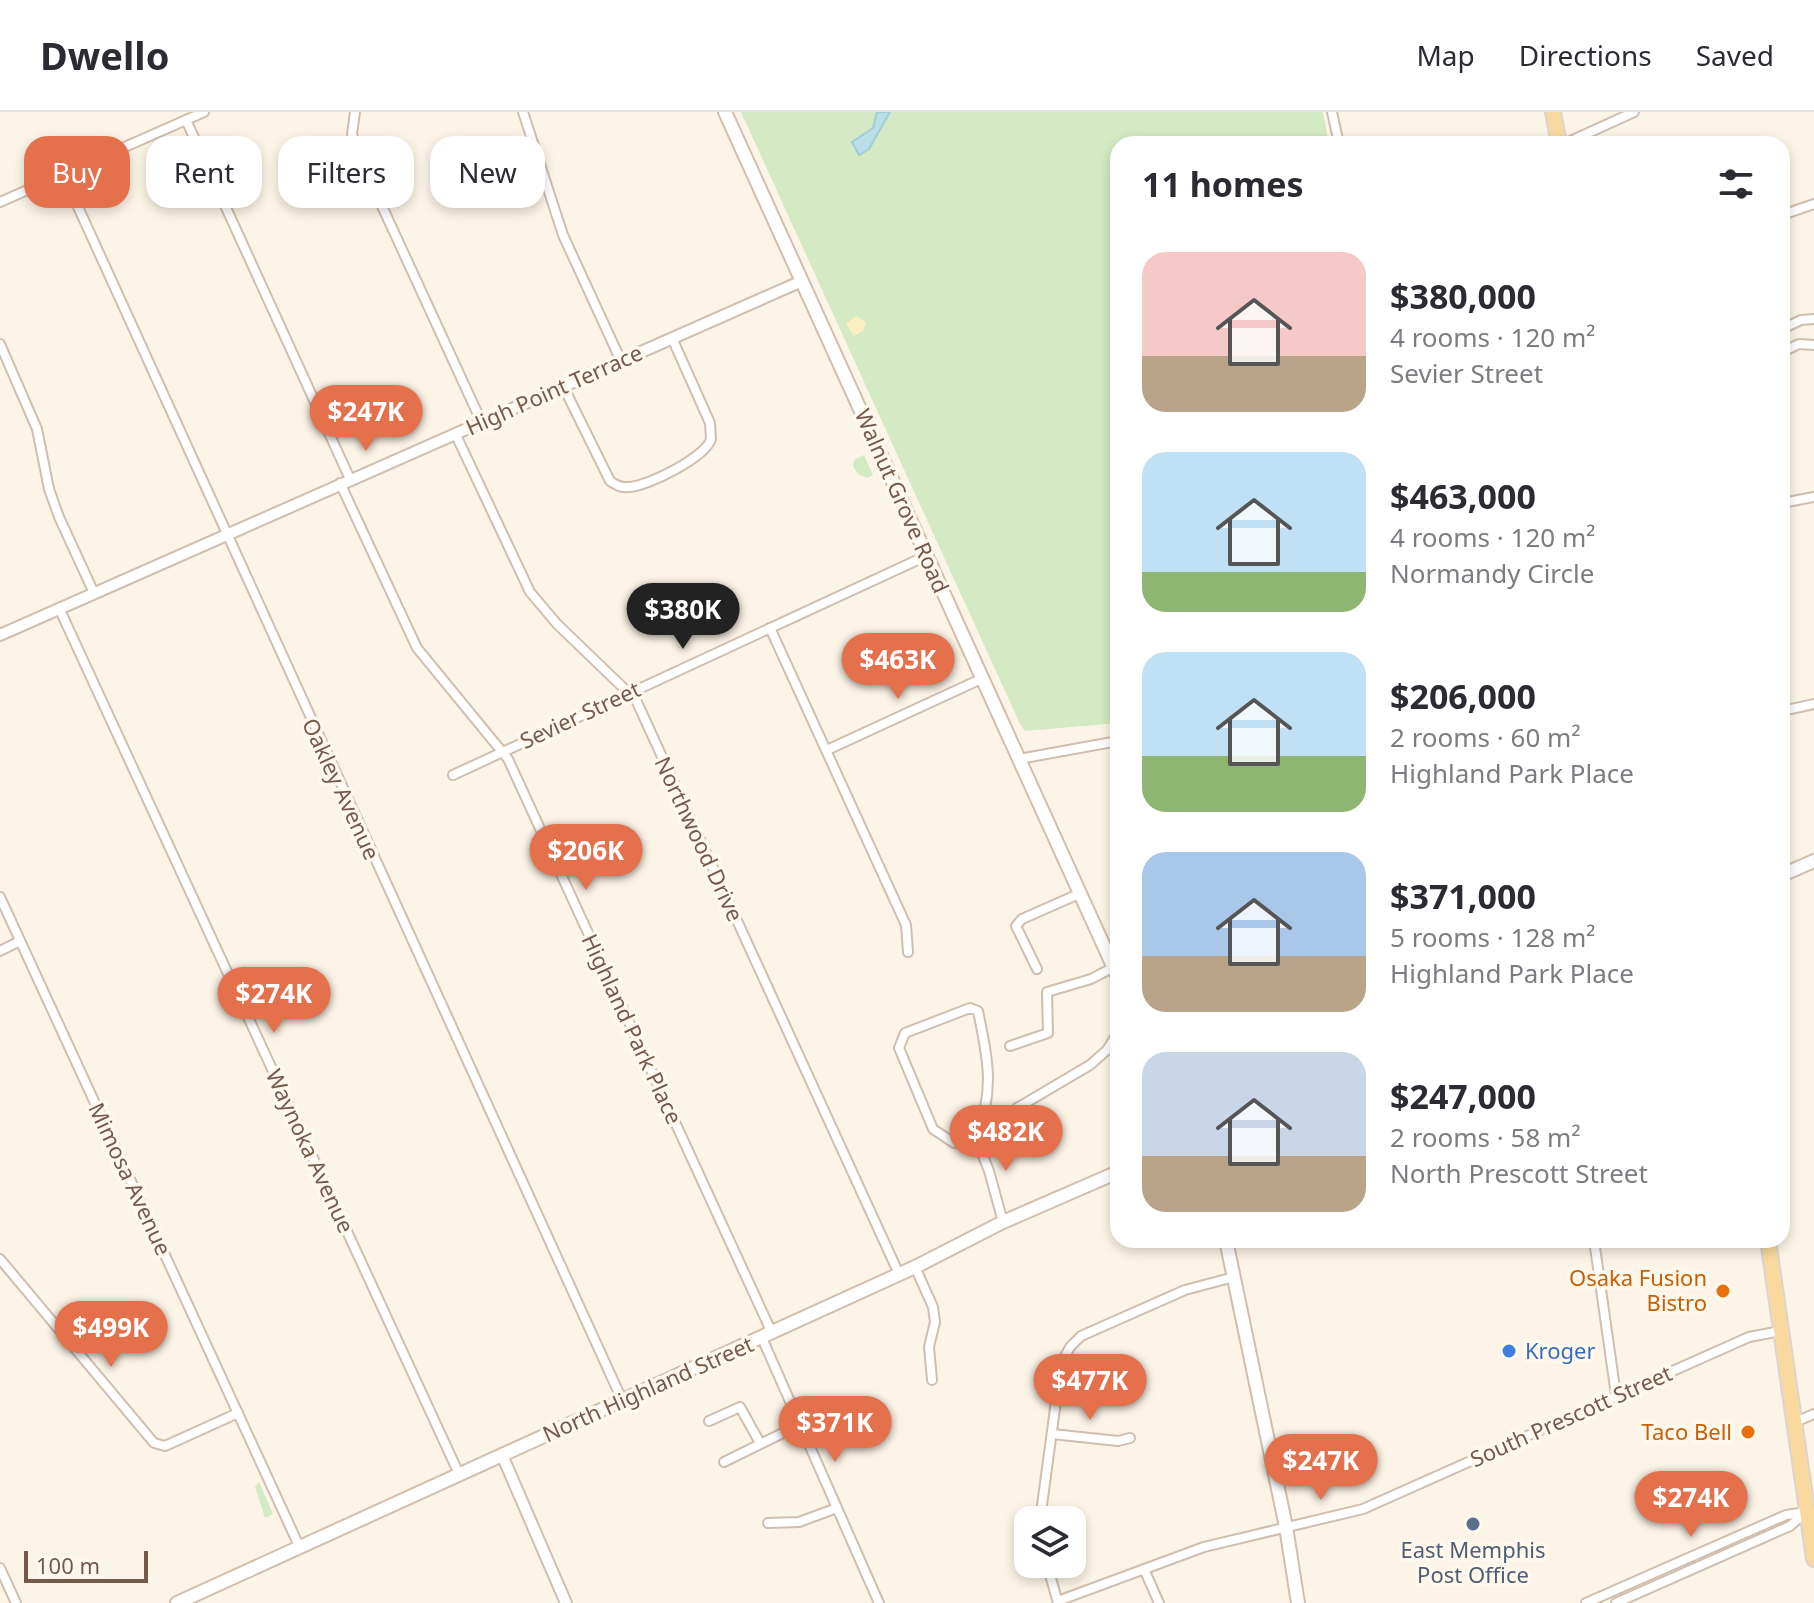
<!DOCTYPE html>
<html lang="en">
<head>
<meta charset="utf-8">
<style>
	:root { --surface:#fff; --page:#f7f7f7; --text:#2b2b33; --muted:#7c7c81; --line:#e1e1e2; --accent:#e4704c }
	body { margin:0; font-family:"Noto Sans",sans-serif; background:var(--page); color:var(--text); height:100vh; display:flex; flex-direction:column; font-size:30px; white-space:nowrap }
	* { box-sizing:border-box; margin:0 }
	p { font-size:26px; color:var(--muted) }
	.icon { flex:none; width:44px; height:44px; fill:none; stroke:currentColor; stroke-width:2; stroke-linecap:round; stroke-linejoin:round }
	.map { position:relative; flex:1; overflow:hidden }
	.side { position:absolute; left:1110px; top:24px; width:680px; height:1112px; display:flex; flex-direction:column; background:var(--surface); border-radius:24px; box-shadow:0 4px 12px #0003 }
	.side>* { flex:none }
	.top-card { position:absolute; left:24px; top:24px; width:760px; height:72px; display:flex; gap:16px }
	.tools { position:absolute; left:1014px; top:1394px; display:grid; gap:16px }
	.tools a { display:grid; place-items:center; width:72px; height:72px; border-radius:16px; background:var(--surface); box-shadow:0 4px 12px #0003; font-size:40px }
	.scale { position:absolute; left:24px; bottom:20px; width:124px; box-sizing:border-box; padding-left:8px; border:4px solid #755a4b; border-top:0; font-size:22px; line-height:28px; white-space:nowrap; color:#755a4b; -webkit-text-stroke:6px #fff8ec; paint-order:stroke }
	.price { position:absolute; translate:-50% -68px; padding:0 18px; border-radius:28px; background:var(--accent); color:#fff; font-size:26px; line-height:52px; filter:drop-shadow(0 2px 4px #0008) }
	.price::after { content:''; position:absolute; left:50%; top:48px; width:24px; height:18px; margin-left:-12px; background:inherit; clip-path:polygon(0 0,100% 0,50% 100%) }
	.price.on { background:#222; color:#fff }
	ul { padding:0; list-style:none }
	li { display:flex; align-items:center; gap:24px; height:200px; padding:0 32px }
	li span { display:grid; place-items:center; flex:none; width:224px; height:160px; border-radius:24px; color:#555 }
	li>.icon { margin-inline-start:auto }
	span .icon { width:96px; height:96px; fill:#fffc; stroke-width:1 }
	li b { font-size:34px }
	h2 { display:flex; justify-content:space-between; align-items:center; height:96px; padding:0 32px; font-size:34px }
	.tag { padding:0 28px; border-radius:24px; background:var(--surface); box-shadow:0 4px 12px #0003; font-size:28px; line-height:72px }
	.tag.on { background:var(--accent); color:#fff }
	header { display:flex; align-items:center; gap:48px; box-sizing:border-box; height:112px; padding:0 40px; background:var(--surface); border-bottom:2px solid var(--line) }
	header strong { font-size:38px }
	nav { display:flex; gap:44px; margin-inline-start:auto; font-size:28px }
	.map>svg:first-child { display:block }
	.green { fill:#d3eac4 }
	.sand { fill:#fbefc1 }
	.water { fill:#badfe6; stroke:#a0ced7; stroke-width:2 }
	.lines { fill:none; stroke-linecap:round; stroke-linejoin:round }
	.minor-casing { stroke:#d0beaf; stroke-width:12 }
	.tertiary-casing { stroke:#d0beaf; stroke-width:14 }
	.secondary-casing { stroke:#d3beac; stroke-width:16 }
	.primary-casing { stroke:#dbd4d0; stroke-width:18 }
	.minor { stroke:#fff; stroke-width:8 }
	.tertiary { stroke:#fff; stroke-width:10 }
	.secondary { stroke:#fff; stroke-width:12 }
	.primary { stroke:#fad99f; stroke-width:14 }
	.food-dot { fill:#e8710a; stroke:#fff8ec; stroke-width:3 }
	.shop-dot { fill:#3f7fe0; stroke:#fff8ec; stroke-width:3 }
	.service-dot { fill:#5c6f8a; stroke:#fff8ec; stroke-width:3 }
	.labels { text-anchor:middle; stroke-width:7; stroke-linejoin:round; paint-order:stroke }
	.street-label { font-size:22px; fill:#755a4b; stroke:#fff8ec }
	.food-label { font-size:22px; fill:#c56008; stroke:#fff8ec; text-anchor:end }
	.shop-label { font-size:22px; fill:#366cbe; stroke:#fff8ec; text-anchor:start }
	.service-label { font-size:22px; fill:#4e5e75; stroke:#fff8ec }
</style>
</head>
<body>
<header>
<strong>Dwello</strong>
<nav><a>Map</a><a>Directions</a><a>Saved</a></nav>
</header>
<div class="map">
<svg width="1814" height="1491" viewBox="0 0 1814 1491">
	<rect width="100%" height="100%" fill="#fcf4e6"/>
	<g class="green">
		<polygon points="741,0 1323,0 1329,32 1118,32 1118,611 1025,619 1020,612"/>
		<polygon points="864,343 873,363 867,366 858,362 853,354 854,348"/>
		<polygon points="259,1370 273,1402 265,1406 255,1375"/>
	</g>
	<polygon class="sand" points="856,204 866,210 863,219 854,224 846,212"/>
	<polygon class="water" points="877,0 890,0 869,37 859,43 852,30 873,16"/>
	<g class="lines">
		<defs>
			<g id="minor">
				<polyline points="355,0 352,22 358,42 481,309"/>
				<polyline points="523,0 563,123 621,249"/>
				<polyline points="1332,0 1339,32"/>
				<polyline points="186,8 350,367"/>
				<polyline points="1564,32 1634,0"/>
				<polyline points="63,62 623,1290"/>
				<polyline points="0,90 204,0"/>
				<polyline points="1782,103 1814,92"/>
				<polyline points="1782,217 1801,208 1814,207"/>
				<polyline points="0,232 37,317 49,377 59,405 94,481"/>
				<polyline points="1782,240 1799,232 1814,233"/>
				<path d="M563,274L610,369C616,373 621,376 628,375C647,375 706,345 711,327L710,311L672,226"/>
				<polyline points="455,321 530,480 557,512 636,588 899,1162"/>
				<polyline points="340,371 417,536 508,647 772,1221"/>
				<polyline points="1782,391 1814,385"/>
				<polyline points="59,496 460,1364"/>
				<polyline points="770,516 906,813 908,840"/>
				<polyline points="1782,599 1814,592"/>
				<polyline points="827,638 981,567"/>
				<polyline points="1019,647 1118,629"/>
				<polyline points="453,663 926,444"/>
				<polyline points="0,785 300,1436"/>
				<polyline points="0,839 20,829"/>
				<polyline points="1037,857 1016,814 1022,807 1081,781"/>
				<path d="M970,896L978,899C988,948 995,978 976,1026L954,1031L933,1017L899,936L905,921Z"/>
				<polyline points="1010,934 1048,921 1047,880 1091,867 1114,855"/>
				<polyline points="1017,996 1090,953 1107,938 1118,920"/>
				<polyline points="976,1026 989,1059 1003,1110"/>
				<polyline points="1594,1128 1616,1283"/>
				<polyline points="0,1147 154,1331 165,1334 238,1301"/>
				<polyline points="915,1155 933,1195 935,1210 929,1235 932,1268"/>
				<polyline points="762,1226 879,1491"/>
				<polyline points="709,1309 740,1295 760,1331"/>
				<polyline points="1795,1310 1814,1302"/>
				<polyline points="1052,1322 1118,1329 1130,1326"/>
				<polyline points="724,1350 801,1312"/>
				<polyline points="1040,1408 1061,1252 1070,1235 1081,1224 1185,1178 1234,1165"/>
				<polyline points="768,1411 799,1410 837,1396"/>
				<polyline points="1047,1452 1058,1491"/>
				<polyline points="0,1456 16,1491"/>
				<polyline points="1144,1457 1159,1491"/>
				<polyline points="1058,1489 1204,1435 1363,1397 1749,1225 1781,1219"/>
				<polyline points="1586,1491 1786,1403 1806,1400"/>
				<polyline points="1616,1491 1790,1414 1806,1400"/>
			</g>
			<g id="tertiary">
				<polyline points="0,523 802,169"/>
				<polyline points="502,1343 566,1491"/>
			</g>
			<g id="secondary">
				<polyline points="725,0 1118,865"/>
				<polyline points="1782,763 1814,749"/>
				<polyline points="1226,1128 1286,1415 1298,1491"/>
				<polyline points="177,1491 915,1155 1003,1110 1118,1060"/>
			</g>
			<g id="primary">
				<polyline points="1553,0 1559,32"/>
				<polyline points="1768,1128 1814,1447"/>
			</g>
		</defs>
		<use href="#minor" class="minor-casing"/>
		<use href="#tertiary" class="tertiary-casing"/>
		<use href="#secondary" class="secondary-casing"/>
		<use href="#primary" class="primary-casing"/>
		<use href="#minor" class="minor"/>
		<use href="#tertiary" class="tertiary"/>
		<use href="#secondary" class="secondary"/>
		<use href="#primary" class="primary"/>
	</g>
	<g class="food-dot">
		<circle cx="1723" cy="1179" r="8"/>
		<circle cx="1748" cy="1320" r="8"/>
	</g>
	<circle class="shop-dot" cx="1509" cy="1239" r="8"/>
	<circle class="service-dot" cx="1473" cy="1412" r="8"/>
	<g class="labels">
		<g class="street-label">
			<text transform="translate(554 278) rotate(-24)" y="8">High Point Terrace</text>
			<text transform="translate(902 389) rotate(66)" y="8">Walnut Grove Road</text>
			<text transform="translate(580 603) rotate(-25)" y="8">Sevier Street</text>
			<text transform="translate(341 677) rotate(65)" y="8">Oakley Avenue</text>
			<text transform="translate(699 727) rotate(65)" y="8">Northwood Drive</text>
			<text transform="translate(632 917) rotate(65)" y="8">Highland Park Place</text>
			<text transform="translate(310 1039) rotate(65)" y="8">Waynoka Avenue</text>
			<text transform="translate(130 1067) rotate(65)" y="8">Mimosa Avenue</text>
			<text transform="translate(648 1277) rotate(-24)" y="8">North Highland Street</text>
			<text transform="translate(1571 1304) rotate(-24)" y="8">South Prescott Street</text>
		</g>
		<g class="food-label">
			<text x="1707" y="1174">Osaka Fusion<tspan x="1707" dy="25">Bistro</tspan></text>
			<text x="1732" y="1328">Taco Bell</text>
		</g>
		<g class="shop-label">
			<text x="1525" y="1247">Kroger</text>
		</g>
		<g class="service-label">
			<text x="1473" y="1446">East Memphis<tspan x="1473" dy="25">Post Office</tspan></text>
		</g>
	</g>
</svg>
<div class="tools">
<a><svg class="icon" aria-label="layers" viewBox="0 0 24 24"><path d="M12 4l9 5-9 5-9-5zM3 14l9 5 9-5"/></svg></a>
</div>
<div class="scale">100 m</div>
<b class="price" style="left:366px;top:341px">$247K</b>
<b class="price on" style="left:683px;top:539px">$380K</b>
<b class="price" style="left:898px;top:589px">$463K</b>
<b class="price" style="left:586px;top:780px">$206K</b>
<b class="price" style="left:274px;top:923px">$274K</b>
<b class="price" style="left:1006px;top:1061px">$482K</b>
<b class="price" style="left:111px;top:1257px">$499K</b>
<b class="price" style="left:1090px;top:1310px">$477K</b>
<b class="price" style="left:835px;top:1352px">$371K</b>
<b class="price" style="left:1321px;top:1390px">$247K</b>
<b class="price" style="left:1691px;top:1427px">$274K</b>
<div class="top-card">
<a class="tag on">Buy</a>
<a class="tag">Rent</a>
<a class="tag">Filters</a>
<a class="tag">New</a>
</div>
<section class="side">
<h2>11 homes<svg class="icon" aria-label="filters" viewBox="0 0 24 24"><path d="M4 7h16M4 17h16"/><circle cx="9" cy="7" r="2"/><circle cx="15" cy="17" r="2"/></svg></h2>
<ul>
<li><span style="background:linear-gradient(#f6c9c9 65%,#b9a48a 0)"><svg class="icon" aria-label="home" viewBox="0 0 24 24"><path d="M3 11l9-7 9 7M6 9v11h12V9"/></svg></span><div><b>$380,000</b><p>4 rooms · 120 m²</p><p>Sevier Street</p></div></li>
<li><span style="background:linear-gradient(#bfe0f5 75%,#8fb573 0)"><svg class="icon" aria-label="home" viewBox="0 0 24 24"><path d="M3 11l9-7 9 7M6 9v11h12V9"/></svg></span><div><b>$463,000</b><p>4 rooms · 120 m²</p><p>Normandy Circle</p></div></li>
<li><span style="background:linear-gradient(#bfe0f5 65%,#8fb573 0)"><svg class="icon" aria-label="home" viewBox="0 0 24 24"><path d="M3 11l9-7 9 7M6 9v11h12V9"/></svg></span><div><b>$206,000</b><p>2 rooms · 60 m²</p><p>Highland Park Place</p></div></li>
<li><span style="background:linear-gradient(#a9c7e8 65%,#b9a48a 0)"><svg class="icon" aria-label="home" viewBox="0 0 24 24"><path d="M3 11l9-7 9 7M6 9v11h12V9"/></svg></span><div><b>$371,000</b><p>5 rooms · 128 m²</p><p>Highland Park Place</p></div></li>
<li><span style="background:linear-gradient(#c9d6e8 65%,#b9a48a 0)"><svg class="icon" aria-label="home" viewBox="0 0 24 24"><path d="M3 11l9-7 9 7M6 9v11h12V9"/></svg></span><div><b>$247,000</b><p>2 rooms · 58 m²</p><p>North Prescott Street</p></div></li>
</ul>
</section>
</div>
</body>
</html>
